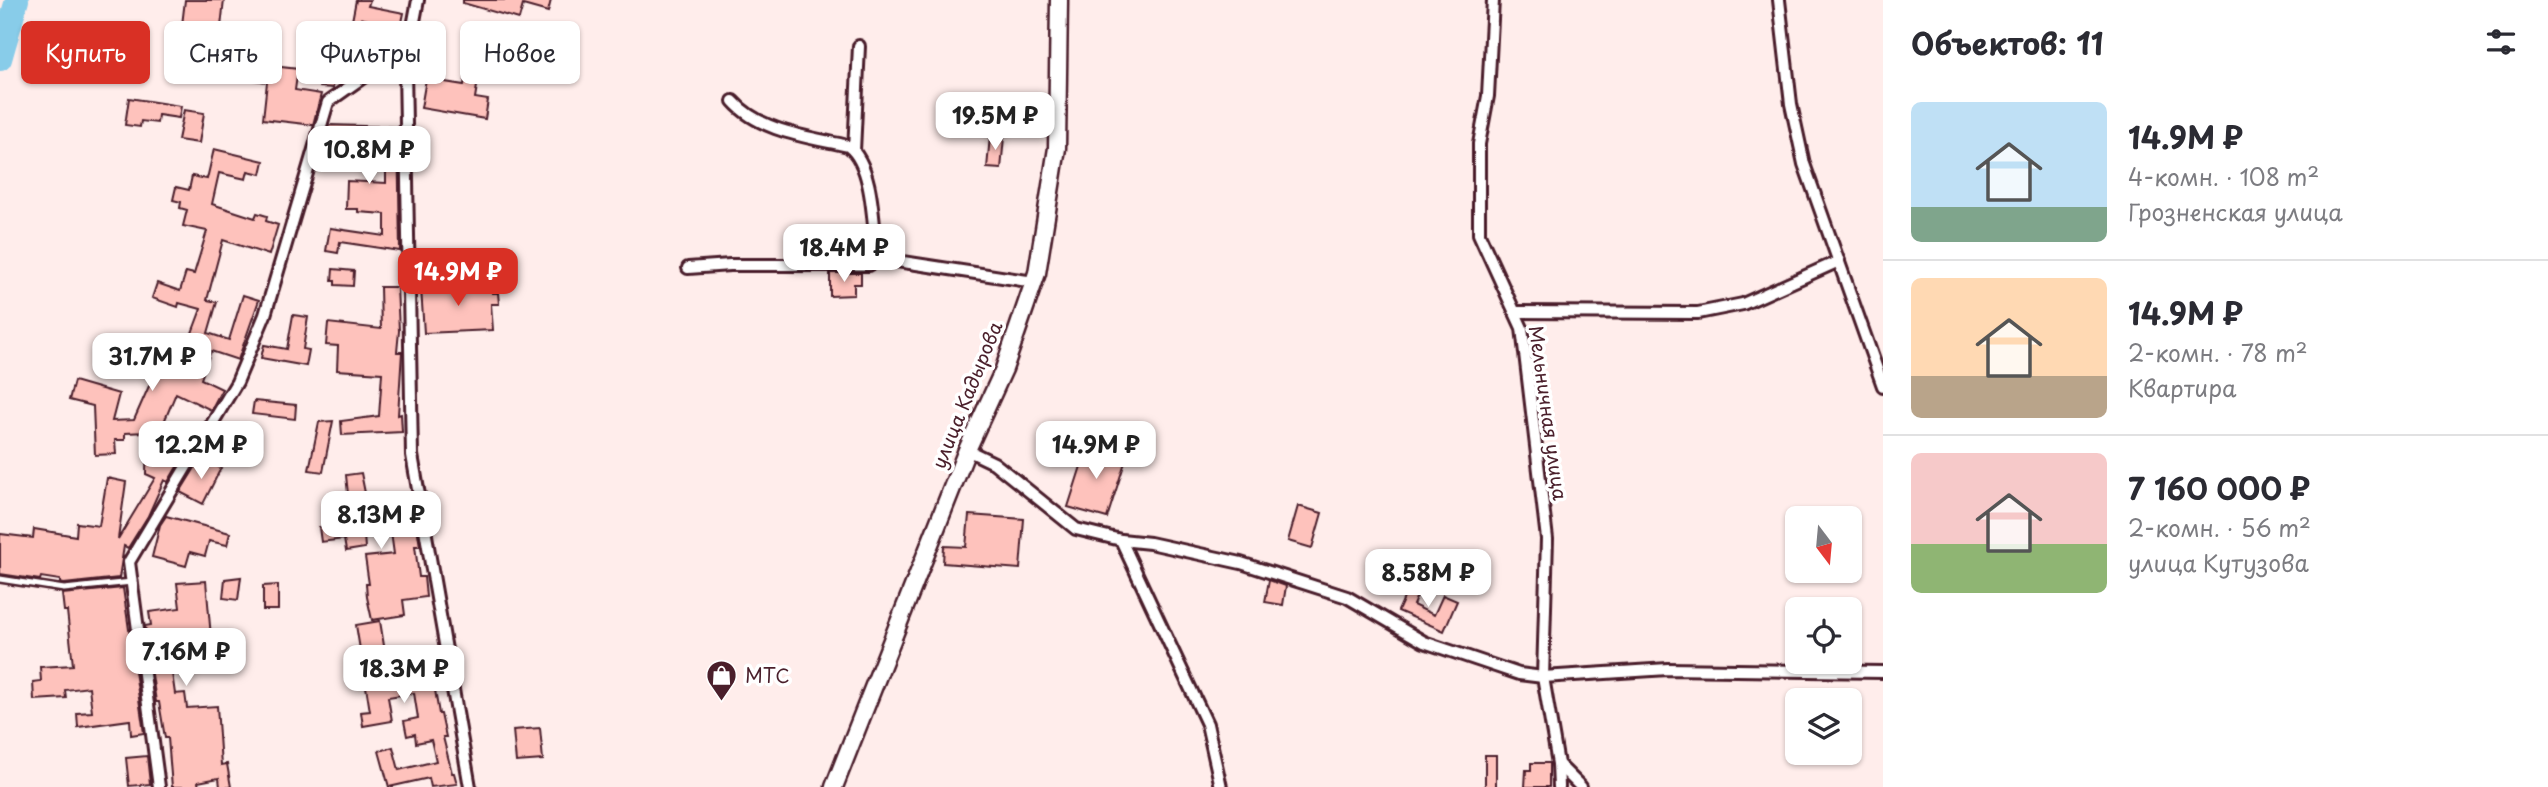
<!DOCTYPE html>
<html lang="ru">
<head>
<meta charset="utf-8">
<style>
	:root { --surface:#fff; --page:#f2f2f3; --text:#2b2b33; --muted:#7c7c81; --line:#e1e1e2; --accent:#d93025 }
	body { margin:0; font-family:"Playpen Sans",sans-serif; background:var(--page); color:var(--text); height:100vh; display:flex; flex-direction:column; font-size:26px; white-space:nowrap }
	* { box-sizing:border-box; margin:0 }
	p { font-size:23px; color:var(--muted) }
	.icon { flex:none; width:38px; height:38px; fill:none; stroke:currentColor; stroke-width:2; stroke-linecap:round; stroke-linejoin:round }
	.map { position:relative; flex:1; overflow:hidden }
	.panel { display:flex; flex-direction:column; background:var(--surface); width:665px }
	.panel>* { flex:none }
	.guide { position:absolute; left:21px; top:21px; width:665px; height:63px; display:flex; gap:14px }
	.needle { width:46px; rotate:164deg }
	.fabs { position:absolute; left:1785px; top:506px; display:grid; gap:14px }
	.fabs a { display:grid; place-items:center; width:77px; height:77px; border-radius:10px; background:var(--surface); box-shadow:0 2px 5px #0004; font-size:35px }
	.price { position:absolute; translate:-50% -60px; padding:0 16px; border-radius:14px; background:#fff; color:#222; font-size:23px; line-height:46px; filter:drop-shadow(0 2px 4px #0008) }
	.price::after { content:''; position:absolute; left:50%; top:42px; width:21px; height:16px; margin-left:-10px; background:inherit; clip-path:polygon(0 0,100% 0,50% 100%) }
	.price.selected { background:var(--accent); color:#fff }
	ul { padding:0; list-style:none }
	li { display:flex; align-items:center; gap:21px; height:175px; padding:0 28px }
	li+li { border-top:2px solid var(--line) }
	li span { display:grid; place-items:center; flex:none; width:196px; height:140px; border-radius:10px; color:#555 }
	li>.icon { margin-inline-start:auto }
	span .icon { width:84px; height:84px; fill:#fffc; stroke-width:1 }
	li b { font-size:30px }
	h2 { display:flex; justify-content:space-between; align-items:center; height:84px; padding:0 28px; font-size:30px }
	.chip { padding:0 24px; border-radius:10px; background:var(--surface); box-shadow:0 2px 5px #0004; font-size:24px; line-height:63px }
	.chip.selected { background:var(--accent); color:#fff }
	main { display:flex; flex:1; min-height:0 }
	.map>svg:first-child { display:block }
	.lines { fill:none; stroke-linecap:round; stroke-linejoin:round }
	.river { stroke:#88cce9; stroke-width:24 }
	.building { fill:#fec2bc; stroke:#4a1f2b; stroke-width:2 }
	.lane-casing { stroke:#4a1f2b; stroke-width:10 }
	.street-casing { stroke:#4a1f2b; stroke-width:16 }
	.secondary-casing { stroke:#4a1f2b; stroke-width:21 }
	.lane { stroke:#fff; stroke-width:5 }
	.street { stroke:#fff; stroke-width:10 }
	.secondary { stroke:#fff; stroke-width:16 }
	.labels { text-anchor:middle; stroke-width:7; stroke-linejoin:round; paint-order:stroke }
	.street-label { font-size:19px; fill:#4a1f2b; stroke:#fff }
	.poi-label { font-size:19px; fill:#4a1f2b; stroke:#fff; text-anchor:start }
</style>
</head>
<body>
<main>
<div class="map">
<svg width="1883" height="787" viewBox="0 0 1883 787">
	<rect width="100%" height="100%" fill="#ffedeb"/>
	<filter id="ink" filterUnits="userSpaceOnUse"><feTurbulence type="fractalNoise" baseFrequency=".0143" numOctaves="2"/><feDisplacementMap in="SourceGraphic" scale="14" xChannelSelector="R" yChannelSelector="G"/><feConvolveMatrix kernelMatrix="1 2 1 2 8 2 1 2 1" color-interpolation-filters="sRGB"/></filter>
	<g filter="url(#ink)">
		<g class="lines">
			<polyline class="river" points="0,59 17,0"/>
		</g>
		<g class="building">
			<polygon points="185,0 224,0 220,36 249,41 245,63 298,69 295,90 321,94 313,125 263,119 267,82 208,73 180,73 181,58 174,58 177,25 182,25"/>
			<polygon points="356,0 370,0 368,6 404,13 401,27 363,19 387,43 375,52 319,41 323,21 351,26"/>
			<polygon points="463,0 551,0 548,12 523,5 519,19 463,3"/>
			<polygon points="123,48 139,51 136,70 120,67"/>
			<polygon points="469,53 490,56 488,70 480,68 475,98 488,100 485,119 421,108 426,79 464,85"/>
			<polygon points="348,54 361,68 345,81 335,70 333,88 320,87 321,75 325,75"/>
			<polygon points="129,98 181,106 179,118 158,115 157,123 141,121 140,127 125,125"/>
			<polygon points="184,110 204,113 199,143 178,140"/>
			<polygon points="329,125 398,127 400,251 340,242 338,253 326,251 330,228 385,236 385,214 358,212 358,209 346,209 347,181 386,183 386,147 340,146 340,158 328,158 328,146 323,145"/>
			<polygon points="990,136 1004,137 1001,169 987,168"/>
			<polygon points="214,149 264,161 261,174 248,171 246,179 219,173 212,204 255,218 257,213 267,216 266,221 278,225 269,255 223,240 207,300 217,302 208,333 229,340 243,295 259,300 238,360 211,351 201,379 222,389 211,410 176,393 164,422 163,446 180,453 182,448 187,450 168,482 164,480 148,516 128,548 124,546 119,578 64,584 60,583 60,580 41,577 40,580 0,574 0,534 33,538 34,529 76,536 77,523 99,526 107,478 126,482 118,539 155,478 146,474 147,432 125,433 125,440 115,440 116,454 95,455 93,406 69,400 74,381 119,394 112,421 134,420 153,377 107,358 112,347 165,370 170,358 173,359 181,338 189,341 201,309 179,303 178,307 152,298 157,283 180,291 186,272 194,274 207,231 183,226 187,210 180,208 181,202 173,200 176,187 189,190 192,176 207,179"/>
			<polygon points="333,269 354,271 353,286 335,285 335,281 332,281"/>
			<polygon points="830,273 861,273 861,284 854,284 854,295 830,296"/>
			<polygon points="491,284 492,293 498,293 499,304 491,304 493,330 424,333 421,288"/>
			<polygon points="380,287 397,287 399,331 397,352 402,352 398,415 401,414 402,432 342,435 341,421 379,416 382,373 337,370 338,346 326,345 328,323 381,329"/>
			<polygon points="293,315 308,317 303,349 309,350 306,366 261,358 264,345 287,349"/>
			<polygon points="254,401 296,405 295,419 252,414"/>
			<polygon points="333,421 323,472 309,470 319,422"/>
			<polygon points="1080,445 1126,459 1107,518 1068,507 1082,463 1075,461"/>
			<polygon points="201,458 221,468 203,504 180,492"/>
			<polygon points="361,473 367,503 391,500 392,518 412,515 413,527 417,527 420,546 415,546 419,577 424,577 426,597 403,600 405,615 372,620 367,597 366,584 369,584 365,557 394,554 391,532 364,535 365,548 346,551 344,539 321,542 319,527 351,523 346,475"/>
			<polygon points="1298,506 1322,513 1312,548 1288,541"/>
			<polygon points="969,515 1024,519 1020,569 943,563 944,546 966,547"/>
			<polygon points="166,516 230,533 227,545 209,541 205,556 190,552 186,566 152,557 160,525"/>
			<polygon points="241,577 238,600 223,598 225,579"/>
			<polygon points="1269,580 1286,586 1283,605 1265,602"/>
			<polygon points="206,581 211,637 205,638 209,667 172,673 175,694 185,693 187,708 217,706 221,765 227,764 231,787 220,787 219,778 198,782 199,787 172,787 168,738 165,738 159,702 156,702 145,626 151,625 149,612 180,608 177,583"/>
			<polygon points="1411,582 1421,587 1413,605 1434,615 1443,595 1457,601 1444,631 1398,611"/>
			<polygon points="278,585 278,610 263,610 263,586"/>
			<polygon points="123,588 144,733 131,735 130,720 78,727 77,713 92,712 89,687 65,690 66,698 34,700 33,682 41,681 40,667 73,665 67,611 64,611 62,594"/>
			<polygon points="380,621 386,658 434,651 437,671 432,672 439,714 441,714 446,737 443,737 452,773 454,773 457,784 431,787 429,778 389,787 379,751 393,747 399,770 436,761 431,740 416,743 415,734 407,736 404,721 418,718 414,693 388,697 392,721 363,726 361,712 370,711 356,625"/>
			<polygon points="540,728 543,760 516,762 513,730"/>
			<rect x="1485" y="755" width="11" height="32"/>
			<polygon points="147,756 150,784 129,786 126,758"/>
			<polygon points="1531,763 1549,763 1549,787 1525,787 1526,770 1531,770"/>
		</g>
		<g class="lines">
			<defs>
				<polyline id="lane" points="0,579 64,589 132,582"/>
				<g id="street">
					<polyline points="418,0 405,69 412,455 470,787"/>
					<polyline points="1493,0 1488,96 1479,144 1479,234 1522,328 1547,539 1543,677 1558,764 1581,787"/>
					<polyline points="1779,0 1791,104 1804,164 1883,386"/>
					<path d="M733,101C760,132 810,137 848,146C874,165 873,227 877,258"/>
					<polyline points="854,151 859,46"/>
					<polyline points="877,258 1034,282"/>
					<polyline points="688,268 730,265 869,265 877,258"/>
					<polyline points="1515,312 1698,313 1743,304 1839,261"/>
					<polyline points="967,450 994,463 1076,529 1121,540 1207,724 1221,787"/>
					<polyline points="1121,540 1150,543 1241,563 1347,597 1424,642 1519,674 1543,677 1668,669 1883,672"/>
					<polyline points="1558,764 1559,787"/>
					<polyline points="159,787 129,562 237,382 265,315 328,102 369,73 405,69"/>
				</g>
				<polyline id="secondary" points="834,787 967,450 1004,369 1037,273 1057,148 1059,0"/>
			</defs>
			<use href="#lane" class="lane-casing"/>
			<use href="#street" class="street-casing"/>
			<use href="#secondary" class="secondary-casing"/>
			<use href="#lane" class="lane"/>
			<use href="#street" class="street"/>
			<use href="#secondary" class="secondary"/>
		</g>
	</g>
	<defs>
		<symbol id="shop-pin" viewBox="-11 -11 22 30"><path d="M0 17L-7.5 6A9.5 9.5 0 1 1 7.5 6Z" fill="#4a1f2b" stroke="#fff"/><path d="M-5-2.5h2.3a2.7 3.5 0 0 1 5.4 0H5L5.5 6h-11ZM-1.5-2.5h3a1.5 2.3 0 0 0-3 0Z" fill="#fff"/></symbol>
	</defs>
	<g fill-rule="evenodd">
		<use href="#shop-pin" x="704" y="658" width="35" height="47"/>
	</g>
	<g class="labels">
		<g class="street-label">
			<text transform="translate(967 395) rotate(-68)" y="7">улица Кадырова</text>
			<text transform="translate(1548 413) rotate(82)" y="7">Мельничная улица</text>
		</g>
		<g class="poi-label">
			<text x="745" y="683">МТС</text>
		</g>
	</g>
</svg>
<div class="fabs">
<a><svg class="needle" viewBox="-14 -14 28 28"><path d="M0-13l5 13h-10z" fill="#e53935"/><path d="M0 13l5-13h-10z" fill="#7c7c81"/></svg></a>
<a><svg class="icon" aria-label="locate" viewBox="0 0 24 24"><circle cx="12" cy="12" r="6"/><path d="M12 2v4M12 18v4M2 12h4M18 12h4"/></svg></a>
<a><svg class="icon" aria-label="layers" viewBox="0 0 24 24"><path d="M12 4l9 5-9 5-9-5zM3 14l9 5 9-5"/></svg></a>
</div>
<b class="price" style="left:995px;top:152px">19.5M ₽</b>
<b class="price" style="left:369px;top:186px">10.8M ₽</b>
<b class="price" style="left:844px;top:284px">18.4M ₽</b>
<b class="price selected" style="left:458px;top:308px">14.9M ₽</b>
<b class="price" style="left:152px;top:393px">31.7M ₽</b>
<b class="price" style="left:201px;top:481px">12.2M ₽</b>
<b class="price" style="left:1096px;top:481px">14.9M ₽</b>
<b class="price" style="left:381px;top:551px">8.13M ₽</b>
<b class="price" style="left:1428px;top:609px">8.58M ₽</b>
<b class="price" style="left:186px;top:688px">7.16M ₽</b>
<b class="price" style="left:404px;top:705px">18.3M ₽</b>
<div class="guide">
<a class="chip selected">Купить</a>
<a class="chip">Снять</a>
<a class="chip">Фильтры</a>
<a class="chip">Новое</a>
</div>
</div>
<section class="panel">
<h2>Объектов: 11<svg class="icon" aria-label="filters" viewBox="0 0 24 24"><path d="M4 7h16M4 17h16"/><circle cx="9" cy="7" r="2"/><circle cx="15" cy="17" r="2"/></svg></h2>
<ul>
<li><span style="background:linear-gradient(#bfe0f5 75%,#7fa58c 0)"><svg class="icon" aria-label="home" viewBox="0 0 24 24"><path d="M3 11l9-7 9 7M6 9v11h12V9"/></svg></span><div><b>14.9M ₽</b><p>4-комн. · 108 m²</p><p>Грозненская улица</p></div></li>
<li><span style="background:linear-gradient(#ffd9b3 70%,#b9a48a 0)"><svg class="icon" aria-label="home" viewBox="0 0 24 24"><path d="M3 11l9-7 9 7M6 9v11h12V9"/></svg></span><div><b>14.9M ₽</b><p>2-комн. · 78 m²</p><p>Квартира</p></div></li>
<li><span style="background:linear-gradient(#f6c9c9 65%,#8fb573 0)"><svg class="icon" aria-label="home" viewBox="0 0 24 24"><path d="M3 11l9-7 9 7M6 9v11h12V9"/></svg></span><div><b>7 160 000 ₽</b><p>2-комн. · 56 m²</p><p>улица Кутузова</p></div></li>
</ul>
</section>
</main>
</body>
</html>
